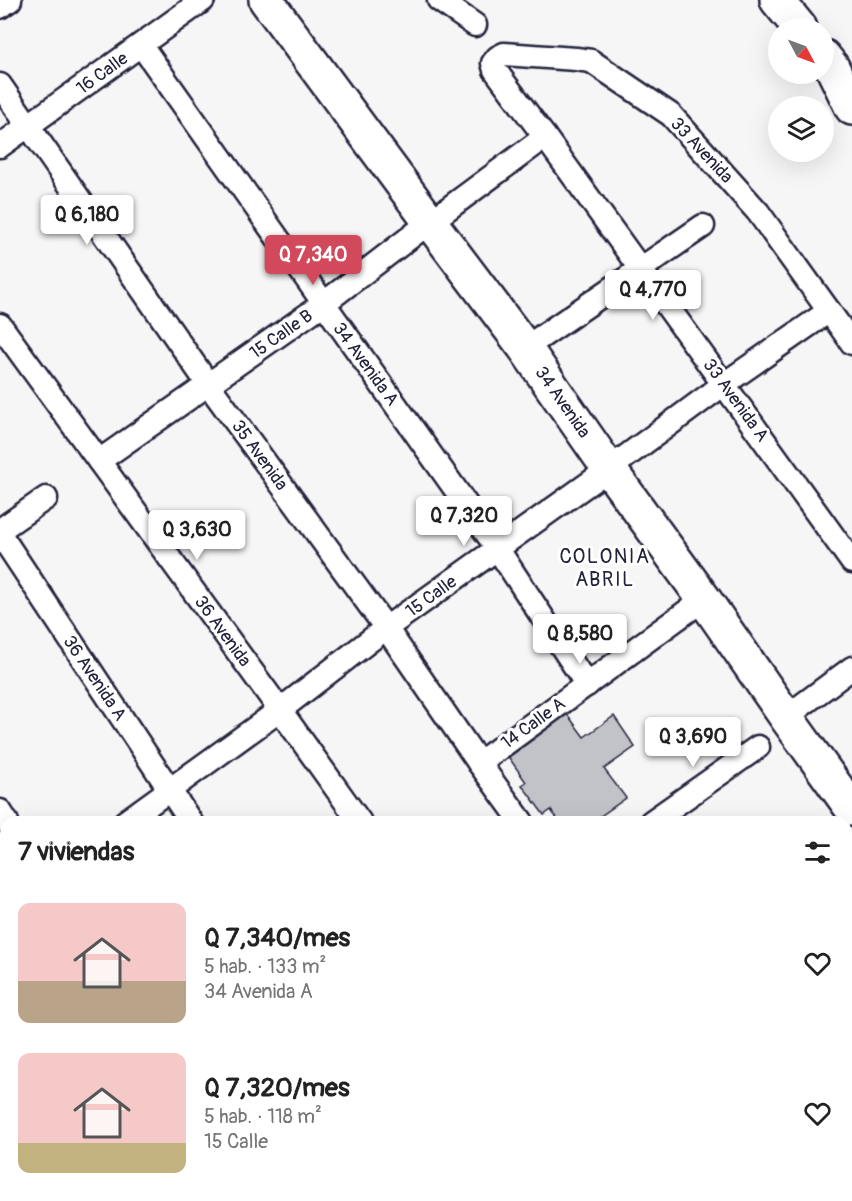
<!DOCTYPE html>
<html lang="es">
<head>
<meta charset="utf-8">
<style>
	:root { --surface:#fff; --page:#f2f2f2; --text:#222; --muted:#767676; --accent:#d1495b }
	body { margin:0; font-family:Pangolin,sans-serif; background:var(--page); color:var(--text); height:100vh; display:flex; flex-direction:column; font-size:22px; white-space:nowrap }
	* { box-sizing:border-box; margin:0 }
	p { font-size:20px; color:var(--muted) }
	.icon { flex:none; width:33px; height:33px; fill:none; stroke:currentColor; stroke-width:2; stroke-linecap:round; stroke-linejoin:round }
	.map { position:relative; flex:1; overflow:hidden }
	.drawer { position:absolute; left:0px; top:816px; width:852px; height:386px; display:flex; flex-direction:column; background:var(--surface); border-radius:18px 18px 0 0; box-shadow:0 6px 24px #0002 }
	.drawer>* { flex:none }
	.needle { width:39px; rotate:131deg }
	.fabs { position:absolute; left:768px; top:18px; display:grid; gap:12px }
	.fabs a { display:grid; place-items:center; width:66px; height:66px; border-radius:50%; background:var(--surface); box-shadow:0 6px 24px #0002; font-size:30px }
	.price { position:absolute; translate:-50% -51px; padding:0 14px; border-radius:6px; background:#fff; color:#222; font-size:20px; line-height:39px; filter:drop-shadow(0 2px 3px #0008) }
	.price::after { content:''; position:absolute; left:50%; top:36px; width:18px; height:14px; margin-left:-9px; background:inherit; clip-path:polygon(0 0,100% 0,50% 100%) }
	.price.active { background:var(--accent); color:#fff }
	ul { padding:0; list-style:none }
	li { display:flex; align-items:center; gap:18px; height:150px; padding:0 18px }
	li span { display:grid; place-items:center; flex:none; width:168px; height:120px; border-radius:12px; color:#555 }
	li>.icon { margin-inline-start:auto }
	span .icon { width:72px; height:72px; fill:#fffc; stroke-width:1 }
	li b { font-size:26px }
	h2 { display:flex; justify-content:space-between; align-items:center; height:72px; padding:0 18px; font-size:26px }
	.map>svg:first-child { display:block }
	.building { fill:#c2c2c9; stroke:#22223b; stroke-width:1.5 }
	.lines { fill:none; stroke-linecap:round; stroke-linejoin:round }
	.lane-casing { stroke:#22223b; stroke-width:16 }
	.street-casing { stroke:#22223b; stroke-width:27 }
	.secondary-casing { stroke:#22223b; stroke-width:38 }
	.lane { stroke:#fff; stroke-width:12 }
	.street { stroke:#fff; stroke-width:22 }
	.secondary { stroke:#fff; stroke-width:33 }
	.labels { text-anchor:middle; stroke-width:6; stroke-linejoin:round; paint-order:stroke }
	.street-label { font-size:18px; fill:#22223b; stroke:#fff }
	.neighbourhood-label { font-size:20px; letter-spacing:1.5px; fill:#22223b; stroke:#fff }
</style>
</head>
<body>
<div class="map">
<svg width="852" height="1201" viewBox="0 0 852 1201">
	<rect width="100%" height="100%" fill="#f6f6f7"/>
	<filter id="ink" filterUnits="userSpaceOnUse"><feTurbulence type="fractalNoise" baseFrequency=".0167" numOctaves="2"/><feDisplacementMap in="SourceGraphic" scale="12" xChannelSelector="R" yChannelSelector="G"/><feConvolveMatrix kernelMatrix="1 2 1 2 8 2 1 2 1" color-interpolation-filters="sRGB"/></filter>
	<g filter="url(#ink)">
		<polygon class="building" points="564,710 584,737 614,716 635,747 604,769 626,798 592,822 559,822 551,810 544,815 522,785 526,782 505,752"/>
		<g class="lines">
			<defs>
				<polyline id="lane" points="397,1196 400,1201"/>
				<g id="street">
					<polyline points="439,0 475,25"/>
					<polyline points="0,7 10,0"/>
					<polyline points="141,45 497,548 587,685"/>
					<polyline points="0,85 208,384 386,628 479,763 522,822"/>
					<polyline points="0,146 203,0"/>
					<polyline points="0,325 280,710 360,822"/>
					<polyline points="852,343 758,212 671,115 591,61 576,59 504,54 498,57 493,63 495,70 545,137 852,562"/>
					<polyline points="525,348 703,226"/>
					<polyline points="99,461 323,304 430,222 545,137"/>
					<polyline points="0,530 46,498"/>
					<polyline points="0,534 191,822"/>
					<polyline points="786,717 852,668"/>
					<polyline points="479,763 704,599"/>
					<polyline points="0,811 7,822"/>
					<polyline points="125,822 280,710 386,628 609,469 724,384 829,311"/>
					<polyline points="651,822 758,747"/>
					<polyline points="0,909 6,905"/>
					<polyline points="846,1039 852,1047"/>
					<polyline points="450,1196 454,1201"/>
					<polyline points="626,1196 630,1201"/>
					<polyline points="801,1196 805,1201"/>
				</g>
				<g id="secondary">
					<polyline points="266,0 430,222 525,348 609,469 704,599 786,717 852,809"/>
					<polyline points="777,0 800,28"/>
					<polyline points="824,57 832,67 852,108"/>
					<polyline points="0,1128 6,1133"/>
					<polyline points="846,1172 852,1171"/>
					<polyline points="0,1194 8,1201"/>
					<polyline points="74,1196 80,1201"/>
					<polyline points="716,1201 743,1196"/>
				</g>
			</defs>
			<use href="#lane" class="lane-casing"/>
			<use href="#street" class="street-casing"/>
			<use href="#secondary" class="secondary-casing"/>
			<use href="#lane" class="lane"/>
			<use href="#street" class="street"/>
			<use href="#secondary" class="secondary"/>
		</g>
	</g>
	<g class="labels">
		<g class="street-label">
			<text transform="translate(102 73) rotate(-36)" y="6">16 Calle</text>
			<text transform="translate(702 150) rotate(47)" y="6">33 Avenida</text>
			<text transform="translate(281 334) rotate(-35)" y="6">15 Calle B</text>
			<text transform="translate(366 364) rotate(54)" y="6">34 Avenida A</text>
			<text transform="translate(736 400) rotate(54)" y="6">33 Avenida A</text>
			<text transform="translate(563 402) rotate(55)" y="6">34 Avenida</text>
			<text transform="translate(260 455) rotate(54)" y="6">35 Avenida</text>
			<text transform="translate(431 596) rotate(-36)" y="6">15 Calle</text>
			<text transform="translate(223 631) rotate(54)" y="6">36 Avenida</text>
			<text transform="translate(95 678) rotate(56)" y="6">36 Avenida A</text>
			<text transform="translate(533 723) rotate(-36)" y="6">14 Calle A</text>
		</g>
		<g class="neighbourhood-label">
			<text x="605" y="563">COLONIA<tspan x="605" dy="23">ABRIL</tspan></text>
		</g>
	</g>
</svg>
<div class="fabs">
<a><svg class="needle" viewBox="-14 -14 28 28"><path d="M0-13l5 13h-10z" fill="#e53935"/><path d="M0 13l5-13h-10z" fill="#767676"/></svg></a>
<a><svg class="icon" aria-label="layers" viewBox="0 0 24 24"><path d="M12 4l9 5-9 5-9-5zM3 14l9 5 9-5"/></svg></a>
</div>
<b class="price" style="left:87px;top:246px">Q 6,180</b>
<b class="price active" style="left:313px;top:286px">Q 7,340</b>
<b class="price" style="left:653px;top:321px">Q 4,770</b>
<b class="price" style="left:464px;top:547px">Q 7,320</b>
<b class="price" style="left:197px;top:561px">Q 3,630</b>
<b class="price" style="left:580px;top:665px">Q 8,580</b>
<b class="price" style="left:693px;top:768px">Q 3,690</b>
<section class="drawer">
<h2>7 viviendas<svg class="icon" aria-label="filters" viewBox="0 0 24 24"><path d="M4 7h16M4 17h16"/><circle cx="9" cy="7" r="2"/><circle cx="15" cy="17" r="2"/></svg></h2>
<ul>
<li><span style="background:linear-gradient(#f6c9c9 65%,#b9a48a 0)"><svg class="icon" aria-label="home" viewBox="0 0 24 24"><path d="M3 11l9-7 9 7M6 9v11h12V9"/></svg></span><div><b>Q 7,340/mes</b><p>5 hab. · 133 m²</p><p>34 Avenida A</p></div><svg class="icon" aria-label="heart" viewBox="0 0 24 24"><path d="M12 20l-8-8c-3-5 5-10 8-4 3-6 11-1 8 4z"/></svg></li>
<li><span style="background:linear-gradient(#f6c9c9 75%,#c2b280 0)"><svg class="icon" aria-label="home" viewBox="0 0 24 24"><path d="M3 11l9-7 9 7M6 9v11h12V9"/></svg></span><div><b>Q 7,320/mes</b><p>5 hab. · 118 m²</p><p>15 Calle</p></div><svg class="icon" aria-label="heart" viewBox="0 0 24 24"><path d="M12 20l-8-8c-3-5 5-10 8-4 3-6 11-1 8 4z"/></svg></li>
</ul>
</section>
</div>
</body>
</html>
